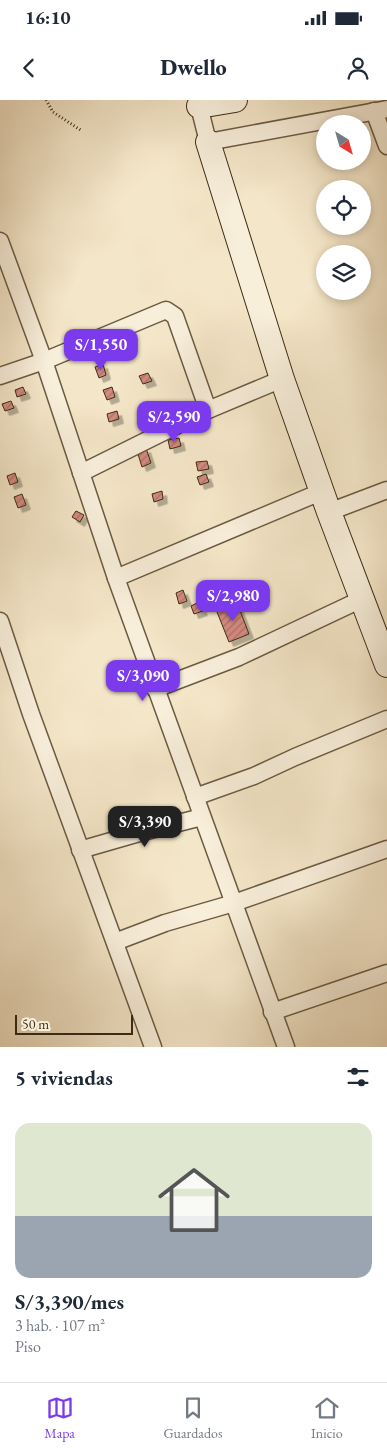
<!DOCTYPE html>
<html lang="es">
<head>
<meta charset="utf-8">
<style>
	:root { --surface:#fff; --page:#f6f6f7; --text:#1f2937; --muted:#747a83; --line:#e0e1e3; --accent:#7c3aed }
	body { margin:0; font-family:"EB Garamond",serif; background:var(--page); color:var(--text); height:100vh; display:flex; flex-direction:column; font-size:19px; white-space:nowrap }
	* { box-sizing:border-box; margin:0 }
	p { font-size:16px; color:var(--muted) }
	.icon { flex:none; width:28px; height:28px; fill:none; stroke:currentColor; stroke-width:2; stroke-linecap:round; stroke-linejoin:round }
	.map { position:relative; height:947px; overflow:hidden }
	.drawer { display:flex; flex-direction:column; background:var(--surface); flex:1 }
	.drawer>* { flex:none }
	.needle { width:32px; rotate:143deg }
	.controls { position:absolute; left:316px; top:15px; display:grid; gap:10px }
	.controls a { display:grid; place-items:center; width:55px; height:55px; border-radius:50%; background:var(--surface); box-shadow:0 2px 8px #0003; font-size:25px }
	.scale { position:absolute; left:15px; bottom:12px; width:118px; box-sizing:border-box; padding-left:5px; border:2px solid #3d2c15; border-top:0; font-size:14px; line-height:18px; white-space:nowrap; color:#3d2c15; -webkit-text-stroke:4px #f8efdb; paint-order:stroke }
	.price { position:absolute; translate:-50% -42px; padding:0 11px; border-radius:10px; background:var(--accent); color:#fff; font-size:16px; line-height:32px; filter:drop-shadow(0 1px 2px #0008) }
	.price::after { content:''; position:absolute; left:50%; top:30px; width:15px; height:11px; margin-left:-8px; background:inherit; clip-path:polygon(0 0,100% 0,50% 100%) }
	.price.on { background:#222; color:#fff }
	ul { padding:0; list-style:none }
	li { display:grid; align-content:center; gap:10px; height:265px; padding:0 15px }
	li span { display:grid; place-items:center; height:155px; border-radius:15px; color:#555 }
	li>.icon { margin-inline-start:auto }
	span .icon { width:90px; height:90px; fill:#fffc; stroke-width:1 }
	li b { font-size:21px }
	h2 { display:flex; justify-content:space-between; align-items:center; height:60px; padding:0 15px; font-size:21px }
	.status { display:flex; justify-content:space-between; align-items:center; height:35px; padding:0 25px; background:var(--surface); direction:ltr }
	.status svg { height:14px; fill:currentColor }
	header { display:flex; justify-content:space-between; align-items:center; height:65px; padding:0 15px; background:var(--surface); font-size:22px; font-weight:800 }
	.menu { display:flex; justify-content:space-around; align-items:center; height:70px; border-top:1px solid var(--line); background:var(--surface); font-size:14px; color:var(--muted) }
	.menu a { display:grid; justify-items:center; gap:2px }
	.menu .on { color:var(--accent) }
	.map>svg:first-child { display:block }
	.building { fill:url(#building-hatch); stroke:#3d2c15; filter:url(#shadow) }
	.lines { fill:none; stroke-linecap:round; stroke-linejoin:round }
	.street-casing { stroke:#6b5a42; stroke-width:19 }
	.secondary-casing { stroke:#3d2c15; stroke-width:26 }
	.path { stroke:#3d2c15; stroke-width:3; stroke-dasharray:1 2.5; stroke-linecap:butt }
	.street { stroke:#f8efdb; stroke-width:16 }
	.secondary { stroke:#f8efdb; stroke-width:24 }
</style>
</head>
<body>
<div class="status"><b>16:10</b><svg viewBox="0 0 49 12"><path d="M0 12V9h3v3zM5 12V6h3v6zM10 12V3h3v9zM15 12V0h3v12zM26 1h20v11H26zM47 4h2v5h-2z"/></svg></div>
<header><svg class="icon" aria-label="back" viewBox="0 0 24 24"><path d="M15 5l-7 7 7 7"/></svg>Dwello<svg class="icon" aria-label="person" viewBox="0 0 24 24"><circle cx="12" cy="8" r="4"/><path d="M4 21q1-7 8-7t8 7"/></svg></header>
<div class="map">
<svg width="387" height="947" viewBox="0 0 387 947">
	<defs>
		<pattern id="building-hatch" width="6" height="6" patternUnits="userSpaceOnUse" patternTransform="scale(1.25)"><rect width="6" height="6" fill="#d48a80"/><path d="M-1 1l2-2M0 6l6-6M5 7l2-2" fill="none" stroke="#ad7168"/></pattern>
		<filter id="shadow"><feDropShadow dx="4.5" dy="4.5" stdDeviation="0" flood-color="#0004"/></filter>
	</defs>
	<rect width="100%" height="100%" fill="#f4e6c8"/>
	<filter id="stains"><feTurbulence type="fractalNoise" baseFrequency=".004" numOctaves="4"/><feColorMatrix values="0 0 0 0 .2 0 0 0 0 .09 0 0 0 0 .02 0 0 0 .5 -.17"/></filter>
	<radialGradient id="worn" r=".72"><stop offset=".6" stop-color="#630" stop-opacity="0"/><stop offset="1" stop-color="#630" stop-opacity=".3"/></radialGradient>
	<g class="building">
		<polygon points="103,264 106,275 99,278 95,267"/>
		<polygon points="148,273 152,281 143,284 139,276"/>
		<polygon points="23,287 26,294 17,297 15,290"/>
		<polygon points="112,287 115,297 107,300 103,290"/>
		<polygon points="11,301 14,308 5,311 2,304"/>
		<polygon points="117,311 119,319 109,322 107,314"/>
		<polygon points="179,338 181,346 170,349 168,340"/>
		<polygon points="146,348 151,363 142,367 137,351"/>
		<polygon points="207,361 209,369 198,371 196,362"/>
		<polygon points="15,373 18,382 10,385 7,376"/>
		<polygon points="206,374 209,382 200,385 197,377"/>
		<polygon points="162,391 163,399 154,402 152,394"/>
		<polygon points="22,394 26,405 18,408 14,397"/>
		<polygon points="76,411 84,415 80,422 72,417"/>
		<polygon points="211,489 213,498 202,501 199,493"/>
		<polygon points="183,490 187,501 179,504 176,493"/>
		<polygon points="236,500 249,534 229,542 217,512 228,508 227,503"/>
		<polygon points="199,502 203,511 194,514 191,506"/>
	</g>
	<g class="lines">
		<defs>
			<g id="street">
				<polyline points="200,0 199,6 208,42 387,9"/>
				<polyline points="374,11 387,46"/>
				<polyline points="0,141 44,261 116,478"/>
				<polyline points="0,276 44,261 166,210 175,216 208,310"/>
				<polyline points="81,373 208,310 282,279"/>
				<polyline points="329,412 387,390"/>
				<polyline points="0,521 31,614 153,947"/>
				<polyline points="155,589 239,557 362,499"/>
				<polyline points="195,697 254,676 295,657 387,619"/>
				<polyline points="80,750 139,733 202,717"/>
				<polyline points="115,842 165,823 234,803 387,749"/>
				<polyline points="272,912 387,873"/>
				<polyline points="286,947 116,478 323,391"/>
			</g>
			<g id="secondary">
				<polyline points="199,6 235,0"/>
				<polyline points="208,42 282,279 329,412 387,565"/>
			</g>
		</defs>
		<use href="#street" class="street-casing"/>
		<use href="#secondary" class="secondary-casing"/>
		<polyline class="path" points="46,0 53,12 82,31"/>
		<use href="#street" class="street"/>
		<use href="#secondary" class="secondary"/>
	</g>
	<rect width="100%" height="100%" filter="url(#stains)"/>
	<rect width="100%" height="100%" fill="url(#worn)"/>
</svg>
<div class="controls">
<a><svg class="needle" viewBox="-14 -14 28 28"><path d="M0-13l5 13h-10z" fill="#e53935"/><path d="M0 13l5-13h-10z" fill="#747a83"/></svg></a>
<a><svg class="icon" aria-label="locate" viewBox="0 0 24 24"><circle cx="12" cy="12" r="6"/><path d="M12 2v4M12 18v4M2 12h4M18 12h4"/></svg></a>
<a><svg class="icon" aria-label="layers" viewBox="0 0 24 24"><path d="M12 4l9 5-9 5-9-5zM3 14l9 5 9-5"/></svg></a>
</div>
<div class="scale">50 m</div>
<b class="price" style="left:101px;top:271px">S/1,550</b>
<b class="price" style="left:174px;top:343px">S/2,590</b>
<b class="price" style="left:233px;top:522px">S/2,980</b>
<b class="price" style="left:143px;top:602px">S/3,090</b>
<b class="price on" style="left:145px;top:748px">S/3,390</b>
</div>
<section class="drawer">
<h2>5 viviendas<svg class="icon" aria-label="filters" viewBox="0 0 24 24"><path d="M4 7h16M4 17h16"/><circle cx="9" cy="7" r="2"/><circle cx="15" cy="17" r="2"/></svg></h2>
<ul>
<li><span style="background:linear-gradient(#dfe7d0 60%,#9aa5b1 0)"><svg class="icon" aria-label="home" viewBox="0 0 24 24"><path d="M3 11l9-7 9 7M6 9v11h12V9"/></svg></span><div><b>S/3,390/mes</b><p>3 hab. · 107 m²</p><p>Piso</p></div></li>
</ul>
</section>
<nav class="menu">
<a class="on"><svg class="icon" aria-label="map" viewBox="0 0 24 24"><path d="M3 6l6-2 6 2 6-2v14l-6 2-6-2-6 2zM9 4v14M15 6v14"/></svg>Mapa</a>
<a><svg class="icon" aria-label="saved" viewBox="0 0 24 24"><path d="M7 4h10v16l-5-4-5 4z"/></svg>Guardados</a>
<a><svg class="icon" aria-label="home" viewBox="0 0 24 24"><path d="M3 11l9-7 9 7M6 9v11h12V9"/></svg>Inicio</a>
</nav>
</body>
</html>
